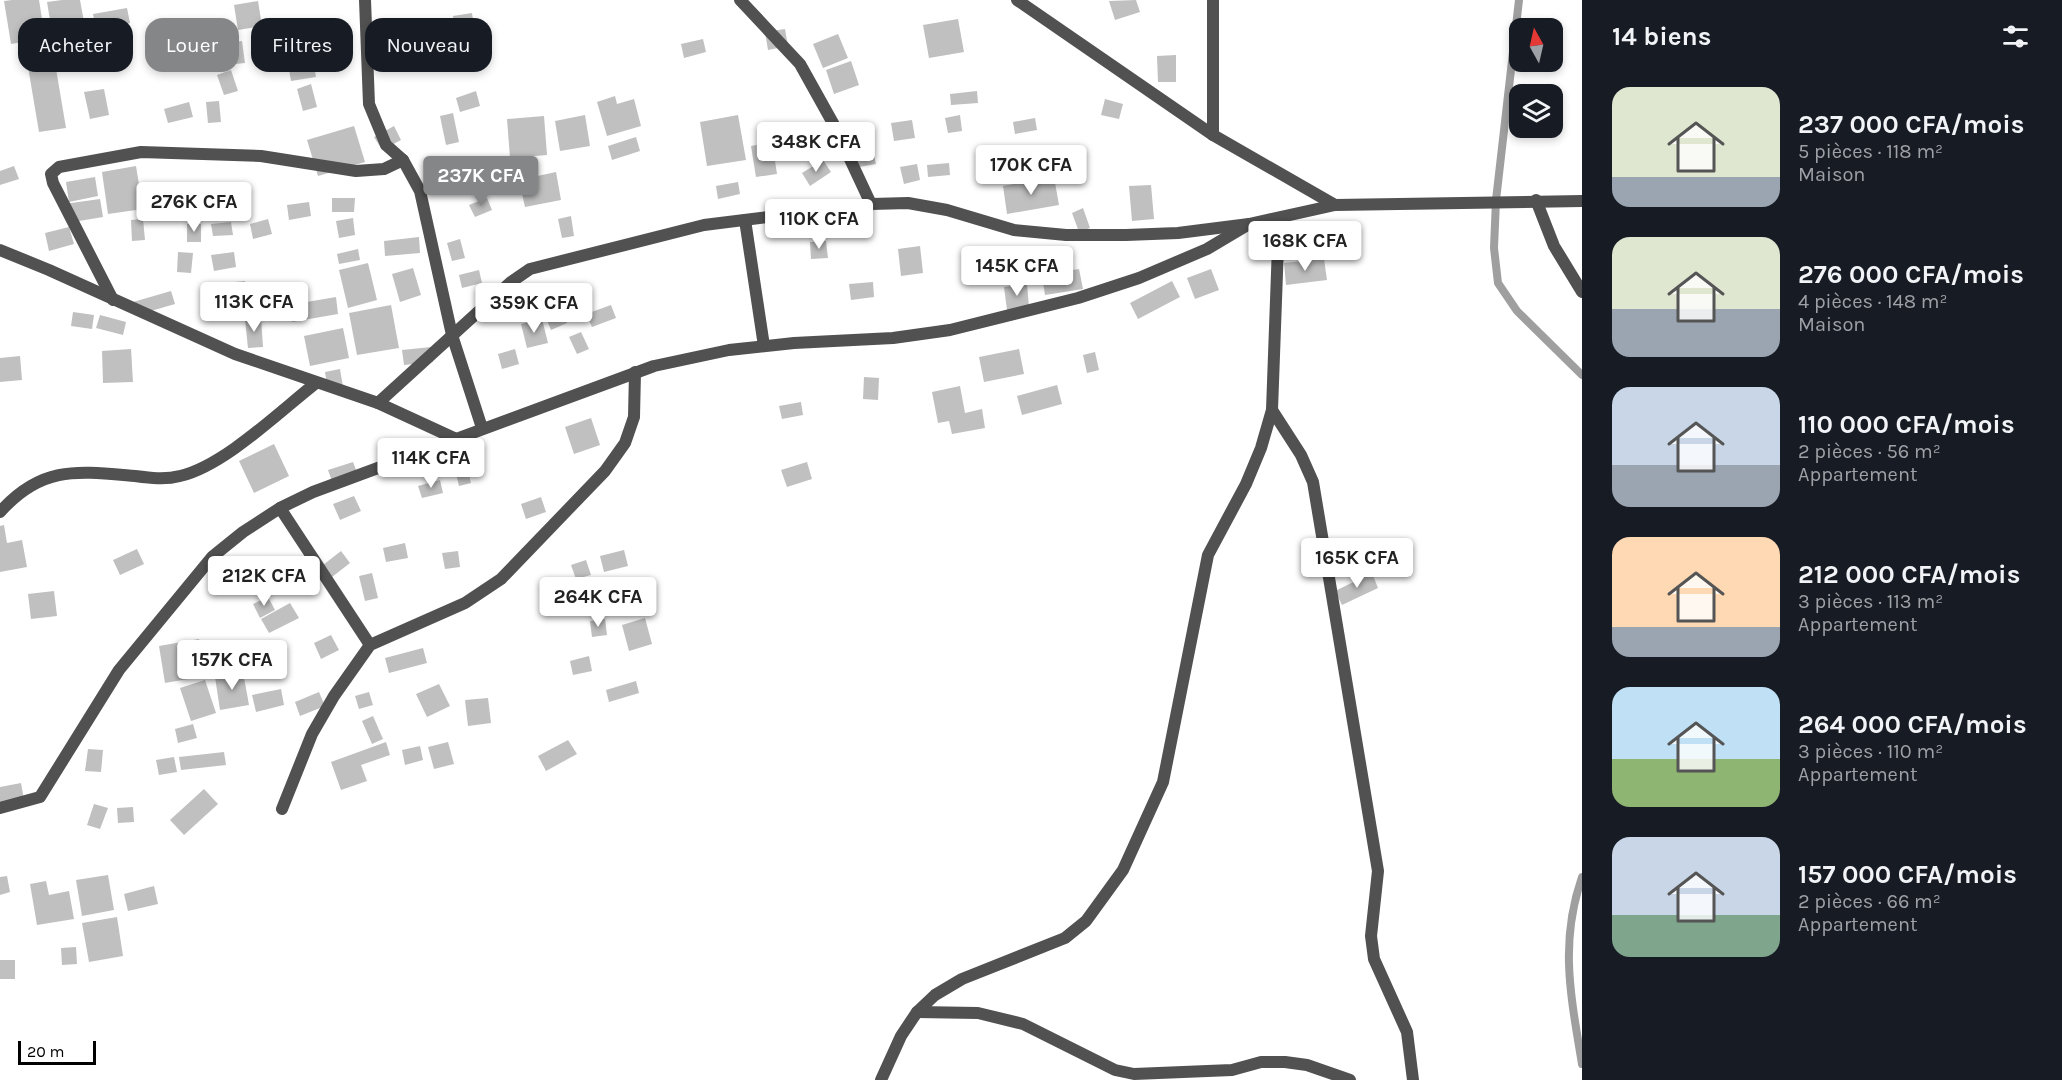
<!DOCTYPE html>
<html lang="fr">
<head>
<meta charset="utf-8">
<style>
	:root { --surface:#171b24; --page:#242831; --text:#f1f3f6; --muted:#9ea1a6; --accent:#858687 }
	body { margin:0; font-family:Karla,sans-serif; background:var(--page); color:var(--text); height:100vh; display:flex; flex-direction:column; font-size:22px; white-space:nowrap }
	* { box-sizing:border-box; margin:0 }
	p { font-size:20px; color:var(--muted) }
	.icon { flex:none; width:33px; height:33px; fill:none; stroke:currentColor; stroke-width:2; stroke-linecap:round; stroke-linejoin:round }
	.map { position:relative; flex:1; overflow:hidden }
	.sheet { display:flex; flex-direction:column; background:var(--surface); width:480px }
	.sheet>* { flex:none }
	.hud { position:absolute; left:18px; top:18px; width:570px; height:54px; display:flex; gap:12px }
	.needle { width:39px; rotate:352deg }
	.fabs { position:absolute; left:1509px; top:18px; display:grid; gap:12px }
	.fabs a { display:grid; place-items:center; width:54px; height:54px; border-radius:12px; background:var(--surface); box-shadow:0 3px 9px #0003; font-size:30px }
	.scale { position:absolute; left:18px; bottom:15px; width:78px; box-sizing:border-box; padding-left:6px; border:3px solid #000; border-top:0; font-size:16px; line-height:21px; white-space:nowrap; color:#000; -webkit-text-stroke:4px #fff; paint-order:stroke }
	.price { position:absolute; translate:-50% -51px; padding:0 14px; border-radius:6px; background:#fff; color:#222; font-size:20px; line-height:39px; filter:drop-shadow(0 2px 3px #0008) }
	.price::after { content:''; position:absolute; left:50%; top:36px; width:18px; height:14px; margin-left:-9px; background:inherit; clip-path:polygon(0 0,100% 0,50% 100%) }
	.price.active { background:var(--accent); color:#fff }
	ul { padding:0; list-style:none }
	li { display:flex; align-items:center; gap:18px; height:150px; padding:0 30px }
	li span { display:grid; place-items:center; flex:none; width:168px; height:120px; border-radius:18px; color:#555 }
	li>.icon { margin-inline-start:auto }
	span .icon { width:72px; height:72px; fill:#fffc; stroke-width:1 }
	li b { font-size:26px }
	h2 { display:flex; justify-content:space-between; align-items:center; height:72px; padding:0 30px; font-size:26px }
	.chip { padding:0 21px; border-radius:18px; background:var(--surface); box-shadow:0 3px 9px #0003; font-size:21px; line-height:54px }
	.chip.active { background:var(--accent); color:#fff }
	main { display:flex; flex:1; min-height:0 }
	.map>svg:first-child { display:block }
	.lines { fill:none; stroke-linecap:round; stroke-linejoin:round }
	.stream { stroke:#9f9f9f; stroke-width:8 }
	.building { fill:#c0c0c0 }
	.minor { stroke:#515151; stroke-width:12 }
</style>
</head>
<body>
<main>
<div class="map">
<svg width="1582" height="1080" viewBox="0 0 1582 1080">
	<rect width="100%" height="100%" fill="#fff"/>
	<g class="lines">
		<g class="stream">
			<polyline points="1519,0 1496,200 1494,248 1498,283 1517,311 1582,375"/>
			<path d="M1582,877C1559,943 1571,997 1582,1064"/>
		</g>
	</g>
	<g class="building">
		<polygon points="12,0 39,0 45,38 11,44 4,1"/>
		<polygon points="62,0 80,0 86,33 53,38 47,2"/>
		<polygon points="1136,0 1140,12 1115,20 1109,1"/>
		<polygon points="258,1 262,26 238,30 234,5"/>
		<polygon points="127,8 130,23 96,29 93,14"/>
		<polygon points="472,13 476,42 456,45 453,16"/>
		<polygon points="958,19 964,52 929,58 923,25"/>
		<polygon points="785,29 788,46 768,50 765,32"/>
		<polygon points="838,34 848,58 823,68 813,44"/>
		<polygon points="409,39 413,54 392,59 388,44"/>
		<polygon points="703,39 706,52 684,58 681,44"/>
		<polygon points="242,41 245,63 226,65 224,43"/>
		<polygon points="52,45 66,128 39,132 25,49"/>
		<polygon points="311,48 316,77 291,81 286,52"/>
		<polygon points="1176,55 1176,82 1158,82 1157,56"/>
		<polygon points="851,61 859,85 834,94 826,70"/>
		<polygon points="231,70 238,91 224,95 217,75"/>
		<polygon points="311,84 317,107 303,111 297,89"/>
		<polygon points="104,89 109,115 90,119 84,92"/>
		<polygon points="476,91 480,106 460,112 456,98"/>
		<polygon points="977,91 978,103 951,105 950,94"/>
		<polygon points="615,96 617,104 634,99 641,126 607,136 597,102"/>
		<polygon points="1105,99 1123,104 1119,119 1101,115"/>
		<polygon points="219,101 221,122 208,123 206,102"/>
		<polygon points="189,102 193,117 168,123 164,109"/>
		<polygon points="453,113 459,142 446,145 440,116"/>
		<polygon points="585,115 590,146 560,151 555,121"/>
		<polygon points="738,115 746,160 707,166 700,122"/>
		<polygon points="960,115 962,131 948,133 945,118"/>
		<polygon points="544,116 547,155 510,158 507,119"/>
		<polygon points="1035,118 1037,130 1015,134 1013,122"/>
		<polygon points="912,120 915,138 894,141 891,123"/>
		<polygon points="354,126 365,162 318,176 307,140"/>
		<polygon points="394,126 401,140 382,150 374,137"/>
		<polygon points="636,137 640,151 612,160 608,146"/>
		<polygon points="772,142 777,174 756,177 751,146"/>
		<polygon points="872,146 876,164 854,168 850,151"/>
		<polygon points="823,160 831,172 810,186 802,173"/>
		<polygon points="949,163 950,175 928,177 927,165"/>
		<polygon points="917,164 920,180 904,184 900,167"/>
		<polygon points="14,166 19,179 0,185 0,171"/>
		<polygon points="136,166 143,209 108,214 102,172"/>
		<polygon points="556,172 561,200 525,207 519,180"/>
		<polygon points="95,177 98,196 69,202 66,182"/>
		<polygon points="1054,177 1059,205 1007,214 1003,186"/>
		<polygon points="187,182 190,199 161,205 157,187"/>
		<polygon points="738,182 740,194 718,199 716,186"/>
		<polygon points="1151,185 1154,219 1132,221 1129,186"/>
		<polygon points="332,198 355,198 354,212 332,212"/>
		<polygon points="487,198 492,210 475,217 469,205"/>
		<polygon points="100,199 103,217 67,223 64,204"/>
		<polygon points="309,202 311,216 289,220 287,205"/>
		<polygon points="1083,208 1090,228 1079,232 1072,213"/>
		<polygon points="571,216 574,236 562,238 558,219"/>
		<polygon points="353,218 355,235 339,238 336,221"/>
		<polygon points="143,219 145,240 132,241 131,220"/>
		<polygon points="268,219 272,234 253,239 250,224"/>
		<polygon points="231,222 233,235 213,236 211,224"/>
		<rect x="187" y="224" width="14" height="18"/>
		<polygon points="69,227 74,244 49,251 45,233"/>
		<polygon points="419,237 420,253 385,256 384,241"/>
		<polygon points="460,239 465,258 452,261 447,243"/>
		<polygon points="826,241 828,258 811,259 810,242"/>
		<polygon points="920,246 923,273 901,276 898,249"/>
		<polygon points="358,249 360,260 339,264 337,254"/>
		<polygon points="178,252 193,253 191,273 177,272"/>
		<polygon points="234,252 236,267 214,271 211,255"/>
		<polygon points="1324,259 1327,280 1286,285 1284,263"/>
		<polygon points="368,263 377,300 348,308 339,270"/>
		<polygon points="413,268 421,295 400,302 392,274"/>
		<polygon points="1079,269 1083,289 1045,295 1042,275"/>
		<polygon points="1211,269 1219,290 1195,299 1187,278"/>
		<polygon points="479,270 482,283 462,288 459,275"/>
		<polygon points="245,281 247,294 225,296 224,283"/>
		<polygon points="1172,281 1180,297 1138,319 1130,303"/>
		<polygon points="873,282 874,297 851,300 849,284"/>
		<polygon points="1027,284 1029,307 1007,310 1004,287"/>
		<polygon points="171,291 175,304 137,315 133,302"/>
		<polygon points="336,297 338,314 292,322 289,305"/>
		<rect x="233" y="301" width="35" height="14"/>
		<polygon points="558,304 567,323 551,330 543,311"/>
		<polygon points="391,305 399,348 357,355 349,313"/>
		<polygon points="611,305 616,318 592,327 586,314"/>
		<polygon points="73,312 94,315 92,329 71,326"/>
		<polygon points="100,315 126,322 123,335 96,328"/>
		<polygon points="261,318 263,347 248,348 245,319"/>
		<polygon points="542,319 548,343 527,348 521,324"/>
		<polygon points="343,328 349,358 310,366 304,336"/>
		<polygon points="581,332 589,349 577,354 569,337"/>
		<polygon points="431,347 433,362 404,365 402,350"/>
		<polygon points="131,349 133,382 103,383 102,351"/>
		<polygon points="515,349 519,364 502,369 498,354"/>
		<polygon points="1019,349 1024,374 984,382 979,357"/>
		<polygon points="1095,352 1099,370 1087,373 1083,355"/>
		<polygon points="20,356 22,380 0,382 0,358"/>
		<polygon points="340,369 343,387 328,390 325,372"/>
		<polygon points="864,377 879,378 878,400 863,399"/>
		<polygon points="1057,385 1062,404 1022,415 1017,396"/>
		<polygon points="960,386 965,413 982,409 985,428 952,434 949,421 938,423 932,392"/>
		<polygon points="801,402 803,415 782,419 779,406"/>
		<polygon points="591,418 600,445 574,454 565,427"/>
		<polygon points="274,444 289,476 254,493 239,461"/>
		<polygon points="465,458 471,483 459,486 453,460"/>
		<polygon points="353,462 358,475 333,484 328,470"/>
		<polygon points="807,462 812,479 787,487 781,470"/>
		<polygon points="440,480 443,493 422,498 418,486"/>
		<polygon points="354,496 361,511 340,520 333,504"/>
		<polygon points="541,497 546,512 526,519 521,504"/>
		<polygon points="4,525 7,543 22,540 27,567 0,572 0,526"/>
		<polygon points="405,543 408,558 386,562 383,548"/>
		<polygon points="137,549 144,564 120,575 113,560"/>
		<polygon points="624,550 628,566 604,572 600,556"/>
		<polygon points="341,551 350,563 332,577 323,565"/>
		<polygon points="458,551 460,567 445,569 442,553"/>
		<polygon points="586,560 591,575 576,579 571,565"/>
		<polygon points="372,573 378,598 365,601 359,576"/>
		<polygon points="1372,573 1378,588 1342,605 1335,591"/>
		<polygon points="54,591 57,616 31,619 28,594"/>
		<polygon points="268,597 275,610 260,618 253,604"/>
		<polygon points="290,603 299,618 269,633 261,619"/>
		<polygon points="645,618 652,644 629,651 622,625"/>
		<polygon points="605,619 607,635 592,637 590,621"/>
		<polygon points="331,635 339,650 321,659 314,643"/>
		<polygon points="199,639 205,676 165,683 159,646"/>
		<polygon points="423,648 427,663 389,673 385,658"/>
		<polygon points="589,656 592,671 573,675 570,661"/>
		<polygon points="243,672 249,705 220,710 215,677"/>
		<polygon points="205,680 216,713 191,721 180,688"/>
		<polygon points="636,681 639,693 609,702 606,690"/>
		<polygon points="439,684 450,706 427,717 416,694"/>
		<polygon points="281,689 284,705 256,712 252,695"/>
		<polygon points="319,692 325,706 300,716 295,702"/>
		<polygon points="369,692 373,705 359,709 355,696"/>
		<polygon points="488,698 491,723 468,726 465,700"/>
		<polygon points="373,716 383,739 372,744 362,721"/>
		<polygon points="193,724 197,738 178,743 175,729"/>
		<polygon points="568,740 577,754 546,771 538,756"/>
		<polygon points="386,742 390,755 361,765 367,781 341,790 331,762"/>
		<polygon points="448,742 454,764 434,769 428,747"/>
		<polygon points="420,746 423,760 405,765 402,750"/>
		<polygon points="88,749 103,750 101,772 85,771"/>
		<polygon points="224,752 226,765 181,770 179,757"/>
		<polygon points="174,757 177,772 159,775 156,760"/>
		<polygon points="21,783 24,800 0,804 0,787"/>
		<polygon points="204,789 218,804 184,835 170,820"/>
		<polygon points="94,804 108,808 100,829 87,825"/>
		<polygon points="133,807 134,822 118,823 117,808"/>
		<polygon points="108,875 114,910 82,916 76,880"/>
		<polygon points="7,876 10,892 0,895 0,877"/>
		<polygon points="46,881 49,895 69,891 74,919 37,925 30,884"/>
		<polygon points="154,886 158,904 128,911 124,894"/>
		<polygon points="117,917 123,956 89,962 82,923"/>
		<polygon points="76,947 77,964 62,965 61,948"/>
		<rect x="0" y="960" width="15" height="19"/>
	</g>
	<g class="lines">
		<g class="minor">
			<polyline points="365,0 369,104 386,145 403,160 420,191 452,335 482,428"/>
			<polyline points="740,0 800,64 834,125 871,204"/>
			<polyline points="1017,0 1213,135 1335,205"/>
			<polyline points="1213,0 1213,135"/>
			<polyline points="1536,200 1554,246 1582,292"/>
			<polyline points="745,220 764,346"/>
			<polyline points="0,250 49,270 235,354 378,403 454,438"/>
			<polyline points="113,300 53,183 51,174 59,167 141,152 261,156 356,171 384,169 403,160"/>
			<polyline points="378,403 511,282 530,269 704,225 871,204 908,203 947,210 1014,230 1066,235 1126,235 1178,233 1249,224 1335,205 1582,201"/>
			<polyline points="1272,410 1301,455 1313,482 1378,871 1371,936 1374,959 1407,1032 1413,1080"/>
			<polyline points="280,508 370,645"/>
			<path d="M0,512C42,465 78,471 135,476C150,478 165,480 180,476C224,466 280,411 316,383"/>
			<polyline points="0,808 40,797 119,670 212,557 243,532 280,508 313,492 654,366 729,350 794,343 893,338 950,330 1078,298 1139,278 1207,249 1249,224"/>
			<polyline points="282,809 312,734 334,696 370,645 465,603 501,579 605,471 625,443 634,417 635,372"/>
			<polyline points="917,1012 978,1013 1023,1024 1115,1070 1134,1074 1232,1070 1261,1062 1285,1062 1307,1065 1350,1080"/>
			<polyline points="881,1080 901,1036 917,1012 935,995 962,979 1065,938 1086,921 1123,870 1163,782 1208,555 1246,484 1261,448 1272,410 1279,218"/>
		</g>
	</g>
</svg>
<div class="fabs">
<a><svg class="needle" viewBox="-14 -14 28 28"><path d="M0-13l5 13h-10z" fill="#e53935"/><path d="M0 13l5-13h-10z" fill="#9ea1a6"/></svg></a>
<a><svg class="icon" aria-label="layers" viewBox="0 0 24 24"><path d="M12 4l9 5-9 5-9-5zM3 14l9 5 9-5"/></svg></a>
</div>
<div class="scale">20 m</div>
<b class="price" style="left:816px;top:173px">348K CFA</b>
<b class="price" style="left:1031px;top:196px">170K CFA</b>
<b class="price active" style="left:481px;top:207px">237K CFA</b>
<b class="price" style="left:194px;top:233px">276K CFA</b>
<b class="price" style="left:819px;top:250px">110K CFA</b>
<b class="price" style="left:1305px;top:272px">168K CFA</b>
<b class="price" style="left:1017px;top:297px">145K CFA</b>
<b class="price" style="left:254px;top:333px">113K CFA</b>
<b class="price" style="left:534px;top:334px">359K CFA</b>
<b class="price" style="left:431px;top:489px">114K CFA</b>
<b class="price" style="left:1357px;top:589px">165K CFA</b>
<b class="price" style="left:264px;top:607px">212K CFA</b>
<b class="price" style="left:598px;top:628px">264K CFA</b>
<b class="price" style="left:232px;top:691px">157K CFA</b>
<div class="hud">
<a class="chip">Acheter</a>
<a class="chip active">Louer</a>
<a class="chip">Filtres</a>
<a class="chip">Nouveau</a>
</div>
</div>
<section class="sheet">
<h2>14 biens<svg class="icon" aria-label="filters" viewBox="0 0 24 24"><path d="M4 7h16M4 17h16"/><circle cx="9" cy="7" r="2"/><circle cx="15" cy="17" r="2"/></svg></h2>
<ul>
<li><span style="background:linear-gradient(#dfe7d0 75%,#9aa5b1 0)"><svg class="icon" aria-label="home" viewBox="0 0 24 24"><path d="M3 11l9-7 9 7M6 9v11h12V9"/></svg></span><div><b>237 000 CFA/mois</b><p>5 pièces · 118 m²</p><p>Maison</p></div></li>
<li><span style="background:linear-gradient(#dfe7d0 60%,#9aa5b1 0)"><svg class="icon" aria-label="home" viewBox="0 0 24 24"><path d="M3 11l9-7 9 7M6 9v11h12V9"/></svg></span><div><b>276 000 CFA/mois</b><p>4 pièces · 148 m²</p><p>Maison</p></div></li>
<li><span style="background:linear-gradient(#c9d6e8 65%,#9aa5b1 0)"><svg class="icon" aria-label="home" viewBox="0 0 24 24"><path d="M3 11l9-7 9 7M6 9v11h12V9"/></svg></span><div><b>110 000 CFA/mois</b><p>2 pièces · 56 m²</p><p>Appartement</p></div></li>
<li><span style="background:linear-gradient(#ffd9b3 75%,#9aa5b1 0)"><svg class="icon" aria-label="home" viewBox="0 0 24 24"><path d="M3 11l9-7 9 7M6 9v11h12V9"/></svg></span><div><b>212 000 CFA/mois</b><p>3 pièces · 113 m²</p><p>Appartement</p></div></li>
<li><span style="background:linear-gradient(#bfe0f5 60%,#8fb573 0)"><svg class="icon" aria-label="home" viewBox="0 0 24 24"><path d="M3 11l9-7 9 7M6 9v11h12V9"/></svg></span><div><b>264 000 CFA/mois</b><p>3 pièces · 110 m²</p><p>Appartement</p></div></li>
<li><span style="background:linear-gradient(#c9d6e8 65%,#7fa58c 0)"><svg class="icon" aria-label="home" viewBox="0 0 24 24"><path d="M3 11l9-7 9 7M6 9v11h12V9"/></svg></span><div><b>157 000 CFA/mois</b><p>2 pièces · 66 m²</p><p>Appartement</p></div></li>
</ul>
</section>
</main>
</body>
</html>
